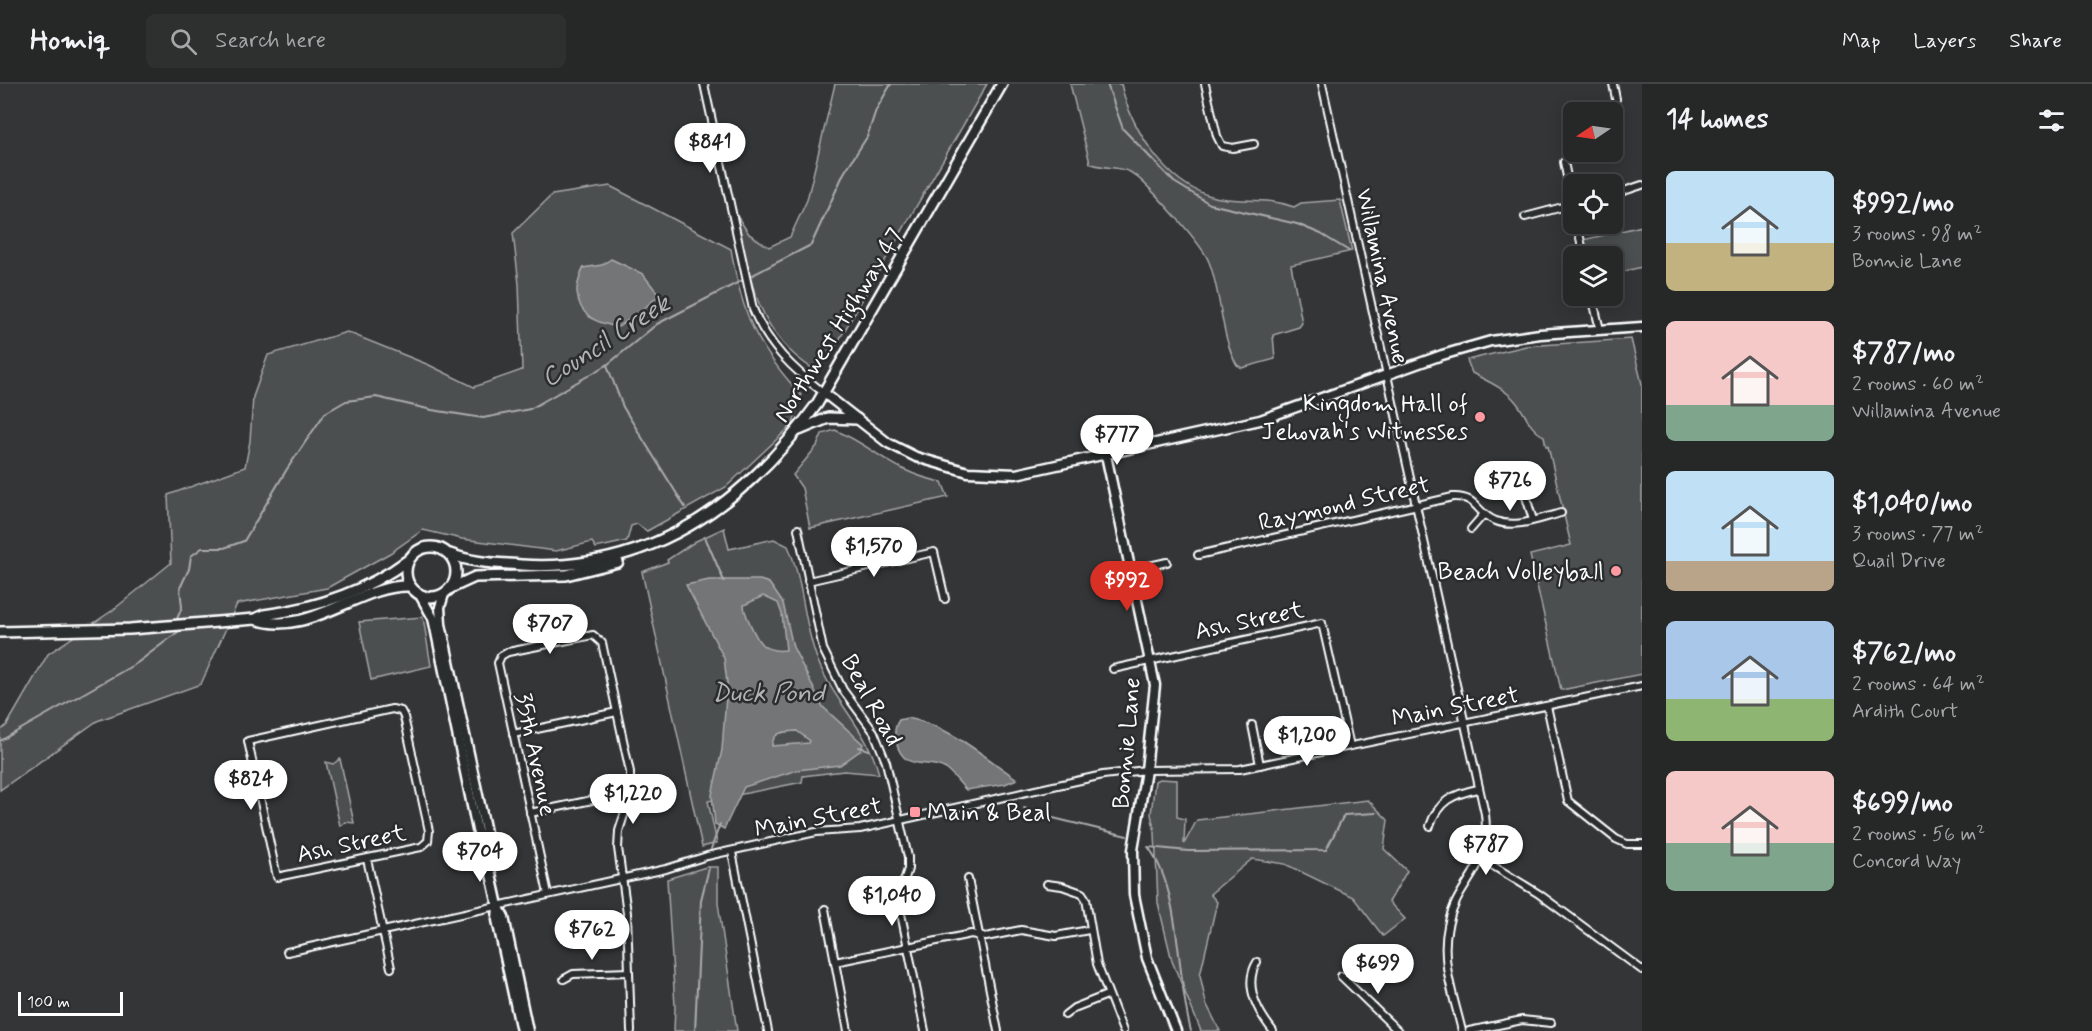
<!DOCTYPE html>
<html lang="en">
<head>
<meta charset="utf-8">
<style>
	:root { --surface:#262828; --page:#2e3030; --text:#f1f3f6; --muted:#a4a6a8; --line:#424445; --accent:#d93025 }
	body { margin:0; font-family:Mynerve,sans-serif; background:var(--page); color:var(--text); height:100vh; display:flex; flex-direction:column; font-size:22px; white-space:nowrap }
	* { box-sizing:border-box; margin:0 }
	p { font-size:20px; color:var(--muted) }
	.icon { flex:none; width:33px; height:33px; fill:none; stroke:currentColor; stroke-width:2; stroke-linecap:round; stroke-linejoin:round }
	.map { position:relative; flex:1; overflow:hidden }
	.sheet { display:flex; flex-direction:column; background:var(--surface); width:450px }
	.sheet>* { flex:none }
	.needle { width:39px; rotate:257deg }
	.buttons { position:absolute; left:1563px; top:18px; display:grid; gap:12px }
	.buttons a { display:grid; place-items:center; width:60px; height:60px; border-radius:9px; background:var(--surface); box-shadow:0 3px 15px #0003,0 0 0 2px var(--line); font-size:30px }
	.scale { position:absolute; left:18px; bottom:15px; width:105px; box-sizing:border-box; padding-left:6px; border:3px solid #fff; border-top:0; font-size:16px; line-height:21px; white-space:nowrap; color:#fff; -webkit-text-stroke:4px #2a2d2e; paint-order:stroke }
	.price { position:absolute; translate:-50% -51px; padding:0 14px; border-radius:21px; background:#fff; color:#222; font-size:20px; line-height:39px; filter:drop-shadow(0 2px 3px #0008) }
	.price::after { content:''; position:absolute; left:50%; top:36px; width:18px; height:14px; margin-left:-9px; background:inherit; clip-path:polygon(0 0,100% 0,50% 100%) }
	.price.current { background:var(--accent); color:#fff }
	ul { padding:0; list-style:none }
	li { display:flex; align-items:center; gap:18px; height:150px; padding:0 24px }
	li span { display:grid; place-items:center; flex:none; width:168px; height:120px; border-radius:9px; color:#555 }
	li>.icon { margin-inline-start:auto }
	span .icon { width:72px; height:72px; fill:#fffc; stroke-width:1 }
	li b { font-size:26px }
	h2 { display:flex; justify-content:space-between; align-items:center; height:72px; padding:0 24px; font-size:26px }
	header { display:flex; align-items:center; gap:36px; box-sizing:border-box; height:84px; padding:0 30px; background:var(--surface); border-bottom:2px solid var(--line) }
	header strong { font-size:28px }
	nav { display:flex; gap:33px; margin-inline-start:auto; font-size:21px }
	.search { width:420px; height:54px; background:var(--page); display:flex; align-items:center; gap:15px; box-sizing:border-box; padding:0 21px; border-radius:9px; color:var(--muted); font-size:22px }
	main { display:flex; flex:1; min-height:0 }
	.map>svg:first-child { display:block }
	.green { fill:#4c4f50; stroke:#a6a7a8; stroke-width:1.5 }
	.water { fill:#737576; stroke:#abacad; stroke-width:1.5; fill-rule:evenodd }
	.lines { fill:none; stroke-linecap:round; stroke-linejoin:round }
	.stream { stroke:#abacad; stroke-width:2 }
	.street-casing { stroke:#fff; stroke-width:10 }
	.secondary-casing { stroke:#fff; stroke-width:13 }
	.primary-casing { stroke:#fff; stroke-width:14 }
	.street { stroke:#2a2d2e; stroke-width:6 }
	.secondary { stroke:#2a2d2e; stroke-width:8 }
	.primary { stroke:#2a2d2e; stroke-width:9 }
	.poi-dot { fill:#ff9aa2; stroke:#2a2d2e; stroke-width:2 }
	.labels { text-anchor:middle; stroke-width:5; stroke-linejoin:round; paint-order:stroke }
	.street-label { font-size:24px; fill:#fff; stroke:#2a2d2e }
	.poi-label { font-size:24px; fill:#fff; stroke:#2a2d2e; text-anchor:end }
	.water-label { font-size:26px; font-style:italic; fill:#b2b3b4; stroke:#2a2d2e }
</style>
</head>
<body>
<header>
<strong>Homiq</strong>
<div class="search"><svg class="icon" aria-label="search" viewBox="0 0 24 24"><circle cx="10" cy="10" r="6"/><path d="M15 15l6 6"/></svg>Search here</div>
<nav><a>Map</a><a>Layers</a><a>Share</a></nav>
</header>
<main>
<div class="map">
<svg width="1642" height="947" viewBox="0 0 1642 947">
	<rect width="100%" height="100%" fill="#333536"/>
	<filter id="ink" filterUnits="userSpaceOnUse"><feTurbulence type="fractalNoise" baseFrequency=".0167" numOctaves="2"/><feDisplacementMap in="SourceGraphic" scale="12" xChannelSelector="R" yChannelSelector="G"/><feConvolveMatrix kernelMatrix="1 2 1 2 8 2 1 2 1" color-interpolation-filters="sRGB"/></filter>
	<g filter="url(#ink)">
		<g class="green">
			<path d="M835,0H987L831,270L815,286C758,253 748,191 737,132L749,150L769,163L790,153L807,116Z"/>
			<path d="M1070,0H1121C1131,44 1165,99 1211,112C1239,120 1265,112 1294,123L1301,119L1340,116L1352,167L1291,181L1302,239L1299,243L1273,251L1275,275L1242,284L1237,281C1221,255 1221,207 1209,178C1203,161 1146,97 1130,88C1117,82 1102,85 1090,79Z"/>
			<path d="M610,102L731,165C742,232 756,261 801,311L793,340L726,403L647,447L637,440L631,442L627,457L596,464L592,458L556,467L462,455L423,446L390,469L327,504L237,520L201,600L97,637L0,706V647L7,641L48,570L113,526L171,479L168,411L245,383L250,357L253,313L268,271L347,248L429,281L474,303L522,286L519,200L513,149L552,111Z"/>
			<polygon points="1642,142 1642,183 1613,190 1612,172 1587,172 1583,156"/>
			<path d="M1631,255L1642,300V590L1561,606L1530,471L1571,461L1548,362H1546L1544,352C1530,346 1526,330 1516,318C1506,305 1487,297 1472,289L1467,276L1526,262Z"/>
			<path d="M835,346C877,364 891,388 942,398L948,413L810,444L802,404L793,391L817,362L822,350Z"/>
			<path d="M724,444L729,465L774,455L788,462C804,498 803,541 818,577C834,618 868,646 879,690L844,687L803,692L802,698L708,717L717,759L702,763L642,488L668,478L667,476L696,457Z"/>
			<polygon points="423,533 431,582 371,596 359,538"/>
			<polygon points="340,675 354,739 345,738 340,742 326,678 333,680"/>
			<polygon points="1159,695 1177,696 1177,733 1185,735 1184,760 1197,736 1368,716 1388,736 1384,765 1407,787 1389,818 1405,835 1383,852 1353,813 1285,780 1252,775 1210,810 1217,818 1200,891 1206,919 1220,947 1201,947 1172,877 1158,819 1155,749 1151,730 1155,697"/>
			<polygon points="706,783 718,783 718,819 737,947 674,947 675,922 667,795"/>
		</g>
		<g class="water">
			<path d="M611,175L643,190L659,211L638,230L618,243C597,239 579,233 577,208C576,201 581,191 583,184L602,181Z"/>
			<path d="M709,496H760L769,499L783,519L793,563L823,623L863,660L861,666L840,681L797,686L744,703L724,745L715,740L712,711L722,666L727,599L724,574L686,501ZM763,512L778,519L782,530L786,566C760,569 757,555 748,535C746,530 744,527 744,521ZM797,647L810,657L809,659L772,662C773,647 784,648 797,647Z"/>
			<path d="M907,634C949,641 983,672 1017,695L1005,700L966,706C960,700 953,690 946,685C927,673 905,690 896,658C894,650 894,643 899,636Z"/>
		</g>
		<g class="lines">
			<g class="stream">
				<polyline points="1107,0 1123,45 1174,98 1210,120 1297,140 1321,150 1349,167"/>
				<polyline points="607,281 623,323 685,423"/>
				<polyline points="705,453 724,497"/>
				<polyline points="177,535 182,523 180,504 189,485 191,472 202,464 224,464 244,457 287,385 325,329 346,317 376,313 432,326 483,334 530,325 607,281 657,240 811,161 844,89 867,53 876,26 891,0"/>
				<polyline points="0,657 137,579 178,548"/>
				<polyline points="859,663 869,666"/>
				<polyline points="1024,724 1045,732 1127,752"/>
				<polyline points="1148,763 1188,767 1326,766 1344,731 1376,729"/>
				<path d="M1149,764C1182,809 1176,893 1191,947"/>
				<polyline points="711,765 720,740"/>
				<polyline points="695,947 701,816 709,784"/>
			</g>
			<defs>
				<g id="street">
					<path d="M704,0L753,225C768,262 793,285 824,309"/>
					<polyline points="1205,0 1217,52 1222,62 1233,64 1254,60"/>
					<path d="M1322,0L1485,730C1492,789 1457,795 1448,842C1440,877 1454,913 1462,947"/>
					<polyline points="1613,0 1616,15"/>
					<polyline points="1564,78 1573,122"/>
					<polyline points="1612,111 1642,101"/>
					<polyline points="1525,133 1574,120"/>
					<polyline points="1577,140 1584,172"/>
					<polyline points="1592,212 1600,246"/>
					<polyline points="1516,380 1533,436"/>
					<polyline points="798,445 823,565 843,606 874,648 886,678 908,773 908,785 898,815 925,947"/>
					<polyline points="1471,445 1484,430"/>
					<path d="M1198,471L1453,413C1478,412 1476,430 1496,437C1516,445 1541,434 1561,429"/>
					<polyline points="1131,486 1167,478"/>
					<polyline points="808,497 934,468 945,515"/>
					<polyline points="1113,585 1322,539 1350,662"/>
					<polyline points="1547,622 1568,717 1616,755 1627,760 1642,760"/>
					<polygon points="392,625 401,627 404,633 429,747 428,757 421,763 277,793 248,657"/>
					<polyline points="1252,641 1260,681"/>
					<polyline points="513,650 617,628"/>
					<polyline points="530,729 597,715 628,721"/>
					<path d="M1430,742C1438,717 1453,710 1478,705"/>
					<polyline points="732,768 768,947"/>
					<polyline points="367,775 391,884"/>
					<polyline points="1482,775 1539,810 1642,886"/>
					<polyline points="968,795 998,947"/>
					<polyline points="1047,800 1062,802 1082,809 1086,815 1097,880 1123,947"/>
					<polyline points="548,810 498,579 501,572 508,568 593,551 602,559 630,688 630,712 619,747 618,764 627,829 631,947"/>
					<polyline points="825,825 848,947"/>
					<polyline points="287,868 666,785 707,772 816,748 860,745 1103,691 1146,686 1240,685 1642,602"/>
					<polyline points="835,878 971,850 986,853 1021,846 1056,852 1089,846"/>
					<path d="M1257,878C1243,901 1258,928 1273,947"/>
					<polyline points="1341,892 1398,947"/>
					<polyline points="564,895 573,890 629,888"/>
					<polyline points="1065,931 1074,924 1107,911"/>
					<polyline points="1469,947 1522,936 1551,939"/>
				</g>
				<g id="secondary">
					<polyline points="824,309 888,359 916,373 968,388 1016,390 1260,336 1442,271 1491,257 1540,250 1642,243"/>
					<polyline points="1106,371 1155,601 1146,686 1133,766 1134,811 1147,874 1176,947"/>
					<polyline points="444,510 440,523 441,540 489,762 488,768"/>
					<polyline points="420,511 433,534 477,746 487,772 498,822 504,833 528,947"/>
					<polyline points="498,822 497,836 521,947"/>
				</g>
				<g id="primary">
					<polyline points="799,346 828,334 857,335"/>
					<circle cx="431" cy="488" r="25"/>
					<path d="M450,470C473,479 496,479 521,481C649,489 745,420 817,320L1002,0"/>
					<polyline points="451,504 475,493 566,491 618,478"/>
					<path d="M255,535C309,554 359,500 410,502"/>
					<path d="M0,548L130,545L255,535L264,531C316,524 365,508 408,476"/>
				</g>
			</defs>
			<use href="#street" class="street-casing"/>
			<use href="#secondary" class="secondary-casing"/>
			<use href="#primary" class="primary-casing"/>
			<use href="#street" class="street"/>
			<use href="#secondary" class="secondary"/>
			<use href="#primary" class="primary"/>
		</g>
	</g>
	<g class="poi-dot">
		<circle cx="1480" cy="333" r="6"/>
		<circle cx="1616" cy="487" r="6"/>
		<rect x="909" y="722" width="12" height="12" rx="3"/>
	</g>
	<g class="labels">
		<g class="street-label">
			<text transform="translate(1383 192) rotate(78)" y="8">Willamina Avenue</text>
			<text transform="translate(838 241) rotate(-58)" y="8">Northwest Highway 47</text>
			<text transform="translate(1344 419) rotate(-13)" y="8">Raymond Street</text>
			<text transform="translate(1249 536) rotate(-12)" y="8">Ash Street</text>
			<text transform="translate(872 616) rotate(61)" y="8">Beal Road</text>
			<text transform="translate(1455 622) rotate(-11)" y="8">Main Street</text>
			<text transform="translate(1126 659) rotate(-85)" y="8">Bonnie Lane</text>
			<text transform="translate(536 670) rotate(78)" y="8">35th Avenue</text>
			<text transform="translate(818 733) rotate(-11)" y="8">Main Street</text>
			<text transform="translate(351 759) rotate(-12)" y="8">Ash Street</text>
		</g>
		<g class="poi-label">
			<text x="1468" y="327">Kingdom Hall of<tspan x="1468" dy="28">Jehovah's Witnesses</tspan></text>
			<text x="1604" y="495">Beach Volleyball</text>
			<text x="927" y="736" text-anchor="start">Main &amp; Beal</text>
		</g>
		<g class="water-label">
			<text transform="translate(605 256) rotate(-33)" y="9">Council Creek</text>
			<text x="768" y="617">Duck Pond</text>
		</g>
	</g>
</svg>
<div class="buttons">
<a><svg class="needle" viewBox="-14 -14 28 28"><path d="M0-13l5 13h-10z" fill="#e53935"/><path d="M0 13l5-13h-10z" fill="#a4a6a8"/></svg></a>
<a><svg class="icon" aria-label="locate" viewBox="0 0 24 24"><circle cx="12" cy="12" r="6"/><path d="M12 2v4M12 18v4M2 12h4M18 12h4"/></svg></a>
<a><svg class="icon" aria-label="layers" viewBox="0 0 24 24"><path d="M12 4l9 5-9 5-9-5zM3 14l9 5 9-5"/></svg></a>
</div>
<div class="scale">100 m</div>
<b class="price" style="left:710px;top:90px">$841</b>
<b class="price" style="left:1117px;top:382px">$777</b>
<b class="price" style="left:1510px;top:428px">$726</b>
<b class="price" style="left:874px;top:494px">$1,570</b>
<b class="price current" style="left:1127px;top:528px">$992</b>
<b class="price" style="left:550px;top:571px">$707</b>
<b class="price" style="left:1307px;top:683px">$1,200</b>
<b class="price" style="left:251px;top:727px">$824</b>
<b class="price" style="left:633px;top:741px">$1,220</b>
<b class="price" style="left:1486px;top:792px">$787</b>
<b class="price" style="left:480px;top:799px">$704</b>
<b class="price" style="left:892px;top:843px">$1,040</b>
<b class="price" style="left:592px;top:877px">$762</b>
<b class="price" style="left:1378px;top:911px">$699</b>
</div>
<section class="sheet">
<h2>14 homes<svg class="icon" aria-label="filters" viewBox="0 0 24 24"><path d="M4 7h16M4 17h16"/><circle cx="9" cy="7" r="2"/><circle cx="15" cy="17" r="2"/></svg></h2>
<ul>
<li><span style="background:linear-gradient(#bfe0f5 60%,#c2b280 0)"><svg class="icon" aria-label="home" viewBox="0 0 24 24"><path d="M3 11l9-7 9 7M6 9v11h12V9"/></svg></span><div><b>$992/mo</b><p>3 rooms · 98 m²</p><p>Bonnie Lane</p></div></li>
<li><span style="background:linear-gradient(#f6c9c9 70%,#7fa58c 0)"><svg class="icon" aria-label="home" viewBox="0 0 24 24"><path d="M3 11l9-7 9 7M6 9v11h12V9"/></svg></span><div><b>$787/mo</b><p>2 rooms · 60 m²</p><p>Willamina Avenue</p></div></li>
<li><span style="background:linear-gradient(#bfe0f5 75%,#b9a48a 0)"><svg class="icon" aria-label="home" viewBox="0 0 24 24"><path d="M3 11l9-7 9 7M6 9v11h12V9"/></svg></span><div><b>$1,040/mo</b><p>3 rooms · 77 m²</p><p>Quail Drive</p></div></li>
<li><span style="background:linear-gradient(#a9c7e8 65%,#8fb573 0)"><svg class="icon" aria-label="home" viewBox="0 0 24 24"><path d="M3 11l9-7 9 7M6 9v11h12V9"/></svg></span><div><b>$762/mo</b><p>2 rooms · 64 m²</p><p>Ardith Court</p></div></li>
<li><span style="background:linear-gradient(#f6c9c9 60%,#7fa58c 0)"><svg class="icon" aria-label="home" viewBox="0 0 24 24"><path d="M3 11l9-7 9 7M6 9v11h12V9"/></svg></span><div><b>$699/mo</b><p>2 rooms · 56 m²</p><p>Concord Way</p></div></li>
</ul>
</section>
</main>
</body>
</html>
